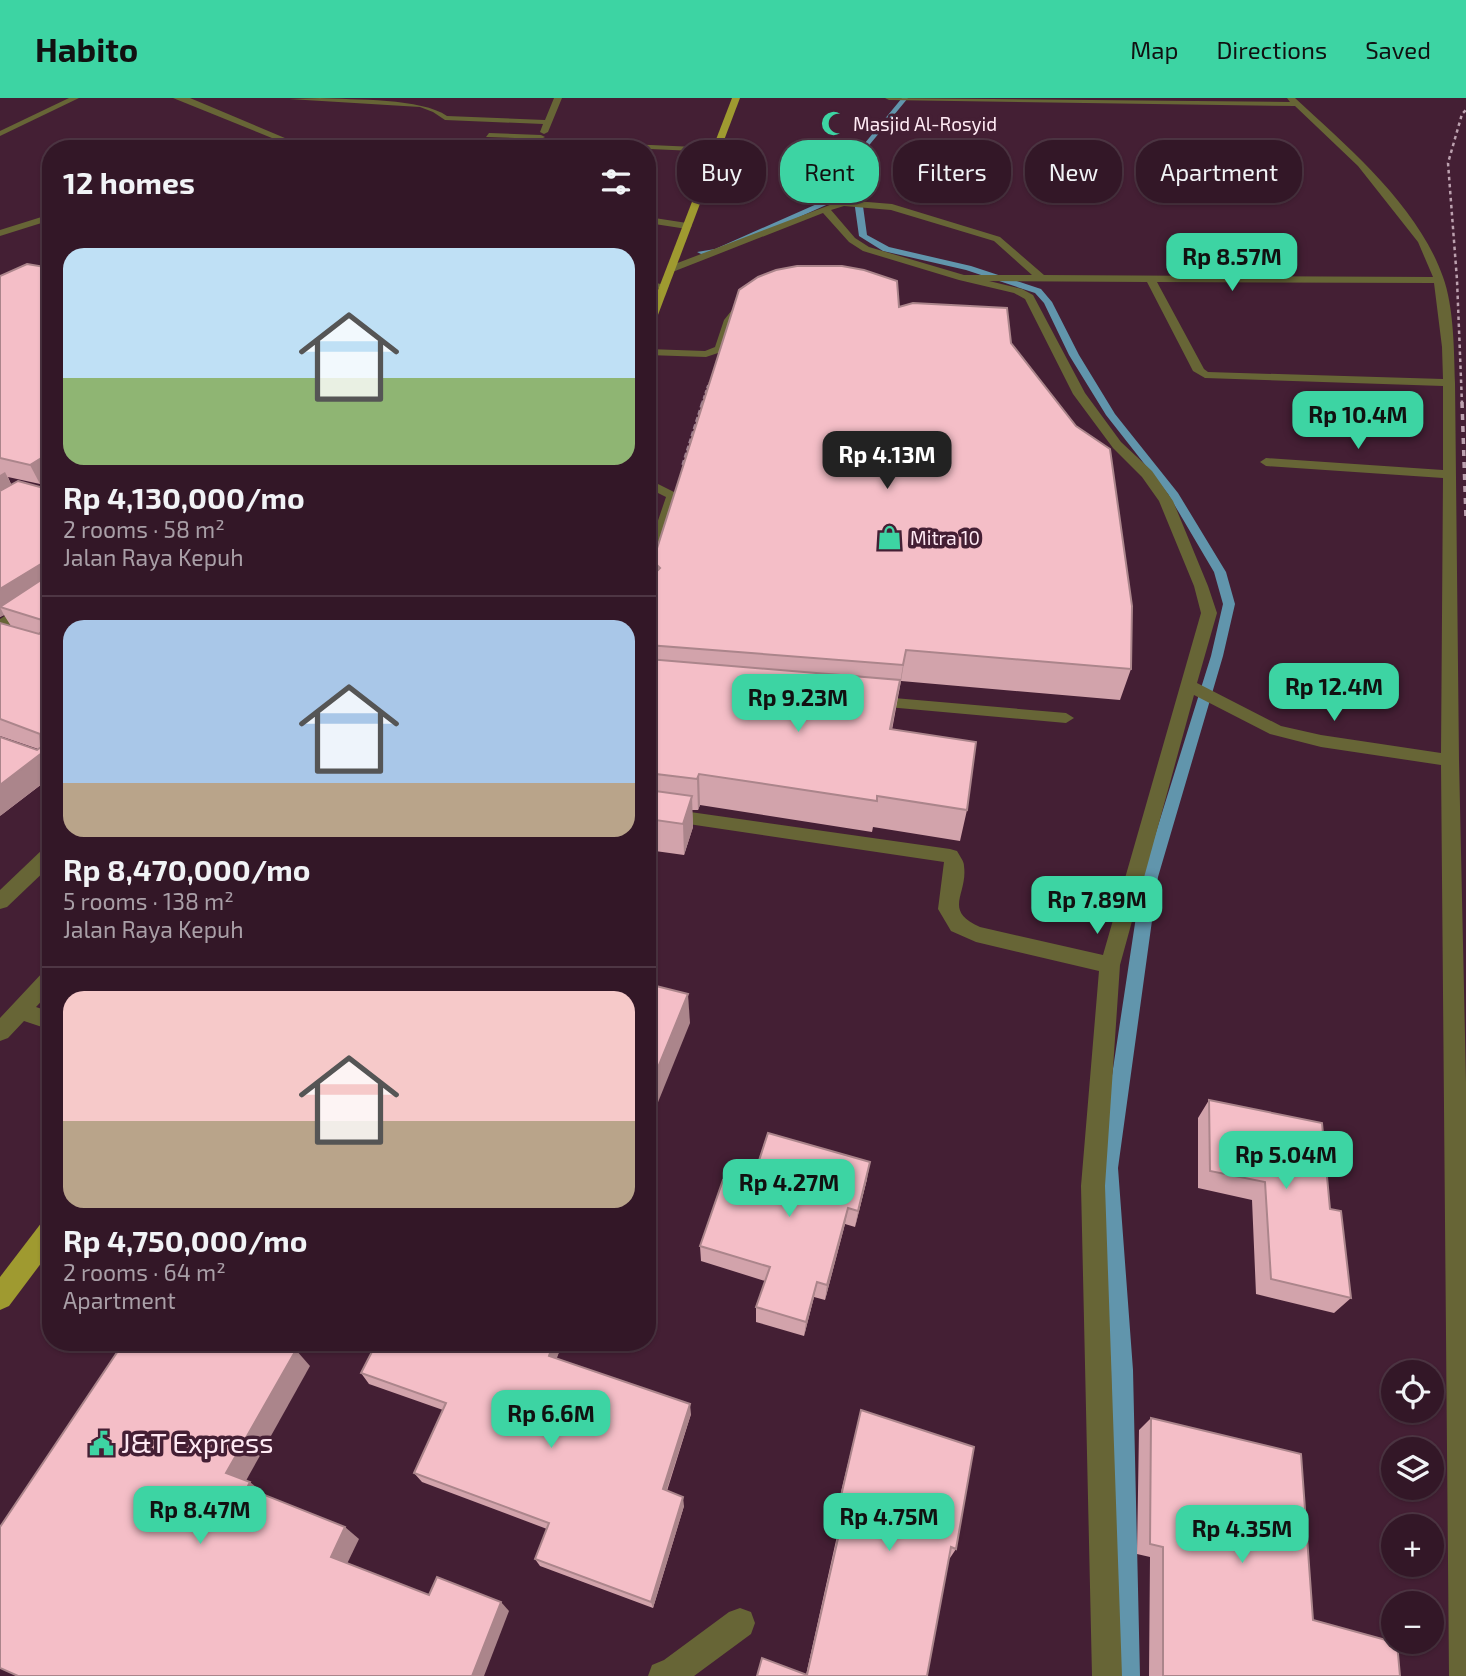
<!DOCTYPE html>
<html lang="en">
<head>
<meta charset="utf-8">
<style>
	:root { --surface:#331727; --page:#3b202f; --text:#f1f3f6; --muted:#a99fa7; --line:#4e3644; --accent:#3dd4a3 }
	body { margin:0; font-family:"Exo 2",sans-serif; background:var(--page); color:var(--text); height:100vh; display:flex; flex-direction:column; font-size:26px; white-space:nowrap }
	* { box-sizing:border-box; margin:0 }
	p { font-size:23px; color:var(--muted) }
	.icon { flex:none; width:38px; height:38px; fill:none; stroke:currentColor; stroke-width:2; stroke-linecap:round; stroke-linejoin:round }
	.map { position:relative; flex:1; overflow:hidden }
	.details { position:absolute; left:42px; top:42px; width:614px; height:1211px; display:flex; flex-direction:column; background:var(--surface); border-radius:28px; box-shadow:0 2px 5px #0004,0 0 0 2px var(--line) }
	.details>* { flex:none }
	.hud { position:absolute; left:677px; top:42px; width:665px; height:63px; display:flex; gap:14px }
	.fabs { position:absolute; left:1381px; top:1262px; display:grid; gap:14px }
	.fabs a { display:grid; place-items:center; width:63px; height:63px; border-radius:50%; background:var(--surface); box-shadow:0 2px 5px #0004,0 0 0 2px var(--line); font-size:35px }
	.price { position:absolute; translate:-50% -60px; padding:0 16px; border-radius:14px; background:var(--accent); color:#111; font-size:23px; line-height:46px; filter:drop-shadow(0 2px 4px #0008) }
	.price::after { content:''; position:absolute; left:50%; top:42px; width:21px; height:16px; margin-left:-10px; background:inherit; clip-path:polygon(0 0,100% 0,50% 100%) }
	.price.on { background:#222; color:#fff }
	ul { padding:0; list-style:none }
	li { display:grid; align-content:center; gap:14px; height:371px; padding:0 21px }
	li+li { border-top:2px solid var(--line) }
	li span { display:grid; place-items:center; height:217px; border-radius:21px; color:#555 }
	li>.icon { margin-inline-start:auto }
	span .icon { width:126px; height:126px; fill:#fffc; stroke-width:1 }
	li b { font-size:30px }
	h2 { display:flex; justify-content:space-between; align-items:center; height:84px; padding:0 21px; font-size:30px }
	.pill { padding:0 24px; border-radius:28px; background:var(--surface); box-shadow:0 2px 5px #0004,0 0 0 2px var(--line); font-size:24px; line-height:63px }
	.pill.on { background:var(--accent); color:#111 }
	header { display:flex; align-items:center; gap:42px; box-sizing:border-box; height:98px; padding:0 35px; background:var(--accent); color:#111 }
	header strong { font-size:33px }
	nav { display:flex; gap:38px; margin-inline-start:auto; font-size:24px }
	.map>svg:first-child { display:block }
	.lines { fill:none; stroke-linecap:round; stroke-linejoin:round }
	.stream { fill:#6195ac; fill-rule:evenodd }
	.path-far1 { stroke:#a08392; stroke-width:2.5; stroke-dasharray:3.5 2; stroke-linecap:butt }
	.path { stroke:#a08392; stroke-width:3.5; stroke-dasharray:5 2.5; stroke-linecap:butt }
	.service { fill:#676536; fill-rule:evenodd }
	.minor { fill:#676536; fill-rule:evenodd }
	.primary { fill:#9f9a30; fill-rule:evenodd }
	.rail-far1 { stroke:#bca1af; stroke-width:2.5; stroke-dasharray:3.5 3.5; stroke-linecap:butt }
	.rail { stroke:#bca1af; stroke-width:3.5; stroke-dasharray:6 6; stroke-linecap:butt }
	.wall { fill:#d2a3ab }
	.shaded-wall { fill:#ab858b }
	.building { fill:#f4bec7; stroke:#ab858b; stroke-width:2 }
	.labels { text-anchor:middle; stroke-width:7; stroke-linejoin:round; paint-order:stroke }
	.far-poi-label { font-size:19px; fill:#ffeaf4; stroke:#441f34; text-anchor:start }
	.near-poi-label { font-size:28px; fill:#ffeaf4; stroke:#441f34; text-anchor:start }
</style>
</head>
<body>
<header>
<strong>Habito</strong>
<nav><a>Map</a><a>Directions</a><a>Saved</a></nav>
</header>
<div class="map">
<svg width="1466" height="1578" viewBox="0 0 1466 1578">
	<rect width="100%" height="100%" fill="#441f34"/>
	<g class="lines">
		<polygon class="stream" points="902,0 908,0 866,51 858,72 867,137 889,149 971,168 1041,191 1052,204 1079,257 1115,316 1178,395 1226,474 1235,506 1223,558 1158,779 1118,1070 1133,1272 1140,1578 1114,1578 1111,1272 1098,1070 1142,779 1211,558 1223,506 1214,474 1168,396 1106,317 1069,257 1044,205 1035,195 966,172 883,153 859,138 853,95 719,155 701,156 697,154 715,151 853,90 850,72 860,51"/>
		<polyline class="path-far1" points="702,306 709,285"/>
		<polyline class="path" points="683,367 703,304"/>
		<g class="service">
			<polygon points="648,183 669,188 664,191 648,189"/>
			<polygon points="736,207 745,209 735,222 724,253 706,259 648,257 648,251 705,253 715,249 724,222"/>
			<polygon points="648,381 680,397 655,472 648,476 648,452 666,399 648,390"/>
			<polygon points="871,598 1066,615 1074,620 1066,625 865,607 863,603"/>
			<polygon points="51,748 51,767 7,809 0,811 0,792 44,750"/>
			<polygon points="51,871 51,893 36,909 51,914 51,932 24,923 8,940 0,943 0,920 44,873"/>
		</g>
		<g class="minor">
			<polygon points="69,0 79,0 0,38 0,33"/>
			<polygon points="173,0 190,0 311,51 299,51"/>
			<path d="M320,0C354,2 422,0 447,18L545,22L554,0H562L548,34L544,36L540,34L543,26L445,22L433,14L420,9L289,1Z"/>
			<path d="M885,0L1290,4L1287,0H1295C1349,50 1418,108 1443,179C1454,209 1454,253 1455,285L1459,662L1466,984V1578H1449L1441,667L1321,649L1270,636L1194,597L1120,867L1105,1088L1122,1578H1092L1081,1088L1099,873L976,844L951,833L938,811L944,764L648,720V708L950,751L957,753C959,757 964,763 964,768C968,797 942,812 980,829L1103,857L1201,515L1194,488L1159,403L1142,379L1113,350L1073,296L1025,201L1014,195L959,182L863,153L849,144L823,115L675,173H667V169L843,102L892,106L1000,139L1044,177L1433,179L1418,144L1358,68L1295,8L889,2ZM844,108L891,112L994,143L1032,177H964L869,149L855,140L831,112ZM989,183L1147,184L1193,273L1205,280L1443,288V372L1266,360L1260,364L1266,368L1443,380L1441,655L1321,637L1281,628L1197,585L1217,515L1208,488L1173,403L1152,373L1121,344L1085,295L1033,197L1022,191ZM1157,184L1434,185L1442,249L1443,281L1208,274L1204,271Z"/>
			<polygon points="489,35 541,37 545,39 541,41 486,39"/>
			<polygon points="538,42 718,50 722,52 718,54 535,46"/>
			<polygon points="51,116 51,122 0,138 0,132"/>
			<polygon points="648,119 687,125 692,128 687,131 648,125"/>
			<polygon points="51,489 51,500 0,533 0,521"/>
			<polygon points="740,1510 751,1514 755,1525 751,1536 694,1578 648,1578 652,1567 664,1562 729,1514"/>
		</g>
		<g class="primary">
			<polygon points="732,0 740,0 653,230 648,233 648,218"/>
			<polygon points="51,1120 51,1152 9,1208 0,1212 0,1179 42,1124"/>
		</g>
		<polyline class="rail-far1" points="1462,306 1457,182 1448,65 1462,16 1466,12"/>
		<polyline class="rail" points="1462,304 1466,421"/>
	</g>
	<g class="wall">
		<polygon points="51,170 51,379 40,386 8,379 11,386 51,392 51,679 0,718 38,651 0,638 0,525 11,528 4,517 0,519 0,178"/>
		<polygon points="899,209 1011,245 1131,571 1120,602 901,583 892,632 967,712 960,743 873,729 872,734 700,707 698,712 692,712 693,729 684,757 648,752 648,479 653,474 653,463"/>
		<polygon points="1209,1002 1330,1111 1351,1200 1334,1215 1256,1196 1252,1102 1198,1090 1198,1020"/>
		<polygon points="867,1081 855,1129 845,1126 825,1202 814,1199 804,1238 756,1224 756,1209 765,1183 701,1163 700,1148 750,1090"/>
		<polygon points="563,1244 556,1261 691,1316 667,1393 684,1408 653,1510 540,1468 535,1461 547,1431 422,1384 414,1375 443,1312 369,1286 361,1275"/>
		<polygon points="861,1312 956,1451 948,1463 927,1578 757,1578 806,1577 839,1429 833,1427"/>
		<polygon points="1151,1320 1313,1522 1400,1578 1149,1578 1150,1459 1137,1456 1139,1332"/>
	</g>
	<g class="shaded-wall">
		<polygon points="51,354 51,379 40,386 30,367"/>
		<polygon points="5,374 15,394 0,403 0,377"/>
		<polygon points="41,466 51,485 0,509 4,517 0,519 0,491"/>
		<polygon points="906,552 901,583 898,598 903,567"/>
		<polygon points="900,582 895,613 886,663 890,631"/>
		<polygon points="51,648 51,679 0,718 0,687"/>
		<polygon points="699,676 700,707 698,712 697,681"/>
		<polygon points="692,698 693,729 684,757 683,726"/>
		<polygon points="688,896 690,925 648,1029 648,994"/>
		<polygon points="870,1064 867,1081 855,1129 858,1113"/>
		<polygon points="848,1110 845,1126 825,1202 827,1187"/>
		<polygon points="817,1184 814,1199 804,1238 806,1224"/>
		<polygon points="554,1244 563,1244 553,1270 549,1258"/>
		<polygon points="296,1252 310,1268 243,1388 226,1375"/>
		<polygon points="690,1306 691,1316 664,1400 663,1391"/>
		<polygon points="250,1384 266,1397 263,1403 247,1390"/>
		<polygon points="683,1399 684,1408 653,1510 651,1504"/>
		<polygon points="345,1429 359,1441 345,1470 331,1459"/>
		<polygon points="501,1504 509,1513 484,1578 472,1578"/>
	</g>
	<g class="building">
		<polygon points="27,166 51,170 51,354 30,367 0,360 0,178"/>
		<polygon points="797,168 842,168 864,172 897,183 899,209 913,205 1007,210 1011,245 1076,328 1110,351 1132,508 1131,571 906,552 903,567 648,547 648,479 649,474 656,474 660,470 653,463 739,192 758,179 776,172"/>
		<polygon points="18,383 51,392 51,648 0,687 0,639 37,652 41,649 40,636 0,621 0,525 39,536 42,533 42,522 0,509 41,482 41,466 0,491 0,393"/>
		<polygon points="648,561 900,582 890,631 976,644 967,712 877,698 877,703 699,676 697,681 648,675"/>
		<polygon points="648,692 692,698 683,726 648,721"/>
		<polygon points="648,886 688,896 648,994"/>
		<polygon points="1209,1002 1322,1025 1330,1111 1341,1113 1351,1200 1271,1181 1265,1084 1210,1073"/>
		<polygon points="768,1035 870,1064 858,1113 848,1110 827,1187 817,1184 806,1224 756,1209 770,1169 700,1148 723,1082 750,1090"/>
		<polygon points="124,1244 275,1244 296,1252 226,1375 250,1384 247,1390 345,1429 331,1459 429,1497 437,1479 501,1504 472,1578 18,1578 0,1570 0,1429"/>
		<polygon points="377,1244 554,1244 549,1258 690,1306 663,1391 683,1399 651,1504 535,1461 549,1425 414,1375 446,1305 361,1275"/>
		<polygon points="861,1312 974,1349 956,1451 951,1449 927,1578 757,1578 762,1560 807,1577 844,1414 838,1411"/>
		<polygon points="1151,1320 1301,1356 1313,1522 1397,1545 1400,1578 1163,1578 1163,1449 1150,1446"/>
	</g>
	<defs>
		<symbol id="mosque-bare" viewBox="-9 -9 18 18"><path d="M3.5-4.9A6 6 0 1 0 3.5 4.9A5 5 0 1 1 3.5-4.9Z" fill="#3dd4a3" stroke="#441f34" stroke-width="2.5" paint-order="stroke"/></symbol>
		<symbol id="shop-bare" viewBox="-9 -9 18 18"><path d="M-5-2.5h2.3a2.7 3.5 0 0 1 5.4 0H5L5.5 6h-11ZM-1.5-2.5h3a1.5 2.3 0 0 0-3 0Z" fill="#3dd4a3" stroke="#441f34" stroke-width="2.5" paint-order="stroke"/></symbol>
		<symbol id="civic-bare" viewBox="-9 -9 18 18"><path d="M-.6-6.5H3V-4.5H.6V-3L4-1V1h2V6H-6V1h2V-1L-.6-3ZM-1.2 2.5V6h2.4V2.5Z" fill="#3dd4a3" stroke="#441f34" stroke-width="2.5" paint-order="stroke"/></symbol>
	</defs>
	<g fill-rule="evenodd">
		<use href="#mosque-bare" x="816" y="8" width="35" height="35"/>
		<use href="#shop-bare" x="872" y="422" width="35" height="35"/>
		<use href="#civic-bare" x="84" y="1328" width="35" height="35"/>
	</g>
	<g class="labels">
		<g class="far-poi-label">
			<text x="853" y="33">Masjid Al-Rosyid</text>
			<text x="910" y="447">Mitra 10</text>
		</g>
		<g class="near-poi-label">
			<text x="121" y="1355">J&amp;T Express</text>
		</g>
	</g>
</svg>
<div class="fabs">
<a><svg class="icon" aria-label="locate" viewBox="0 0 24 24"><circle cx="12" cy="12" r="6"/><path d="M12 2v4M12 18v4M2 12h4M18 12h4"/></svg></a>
<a><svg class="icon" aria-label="layers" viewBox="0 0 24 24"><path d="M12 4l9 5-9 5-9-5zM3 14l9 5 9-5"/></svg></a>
<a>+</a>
<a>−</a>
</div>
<b class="price" style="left:1232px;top:195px">Rp 8.57M</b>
<b class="price" style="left:1358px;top:353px">Rp 10.4M</b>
<b class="price on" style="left:887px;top:393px">Rp 4.13M</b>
<b class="price" style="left:1334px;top:625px">Rp 12.4M</b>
<b class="price" style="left:798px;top:636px">Rp 9.23M</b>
<b class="price" style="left:1097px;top:838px">Rp 7.89M</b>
<b class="price" style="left:1286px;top:1093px">Rp 5.04M</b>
<b class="price" style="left:789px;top:1121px">Rp 4.27M</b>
<b class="price" style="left:551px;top:1352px">Rp 6.6M</b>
<b class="price" style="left:200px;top:1448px">Rp 8.47M</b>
<b class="price" style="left:889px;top:1455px">Rp 4.75M</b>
<b class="price" style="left:1242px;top:1467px">Rp 4.35M</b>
<div class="hud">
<a class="pill">Buy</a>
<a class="pill on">Rent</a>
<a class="pill">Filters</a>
<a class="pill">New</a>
<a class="pill">Apartment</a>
</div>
<section class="details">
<h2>12 homes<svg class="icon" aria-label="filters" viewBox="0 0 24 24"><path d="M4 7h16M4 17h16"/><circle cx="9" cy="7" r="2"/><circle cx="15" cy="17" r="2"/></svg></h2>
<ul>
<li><span style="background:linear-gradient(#bfe0f5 60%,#8fb573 0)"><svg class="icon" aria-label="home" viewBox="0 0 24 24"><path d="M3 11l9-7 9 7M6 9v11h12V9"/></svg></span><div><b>Rp 4,130,000/mo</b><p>2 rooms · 58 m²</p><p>Jalan Raya Kepuh</p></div></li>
<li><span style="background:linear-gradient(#a9c7e8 75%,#b9a48a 0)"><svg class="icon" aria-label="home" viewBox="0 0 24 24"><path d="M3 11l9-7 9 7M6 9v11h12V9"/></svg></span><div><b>Rp 8,470,000/mo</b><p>5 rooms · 138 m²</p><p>Jalan Raya Kepuh</p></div></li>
<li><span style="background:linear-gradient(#f6c9c9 60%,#b9a48a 0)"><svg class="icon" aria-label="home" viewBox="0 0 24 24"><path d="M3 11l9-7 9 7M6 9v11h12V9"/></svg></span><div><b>Rp 4,750,000/mo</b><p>2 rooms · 64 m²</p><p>Apartment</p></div></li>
</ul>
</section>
</div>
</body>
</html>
